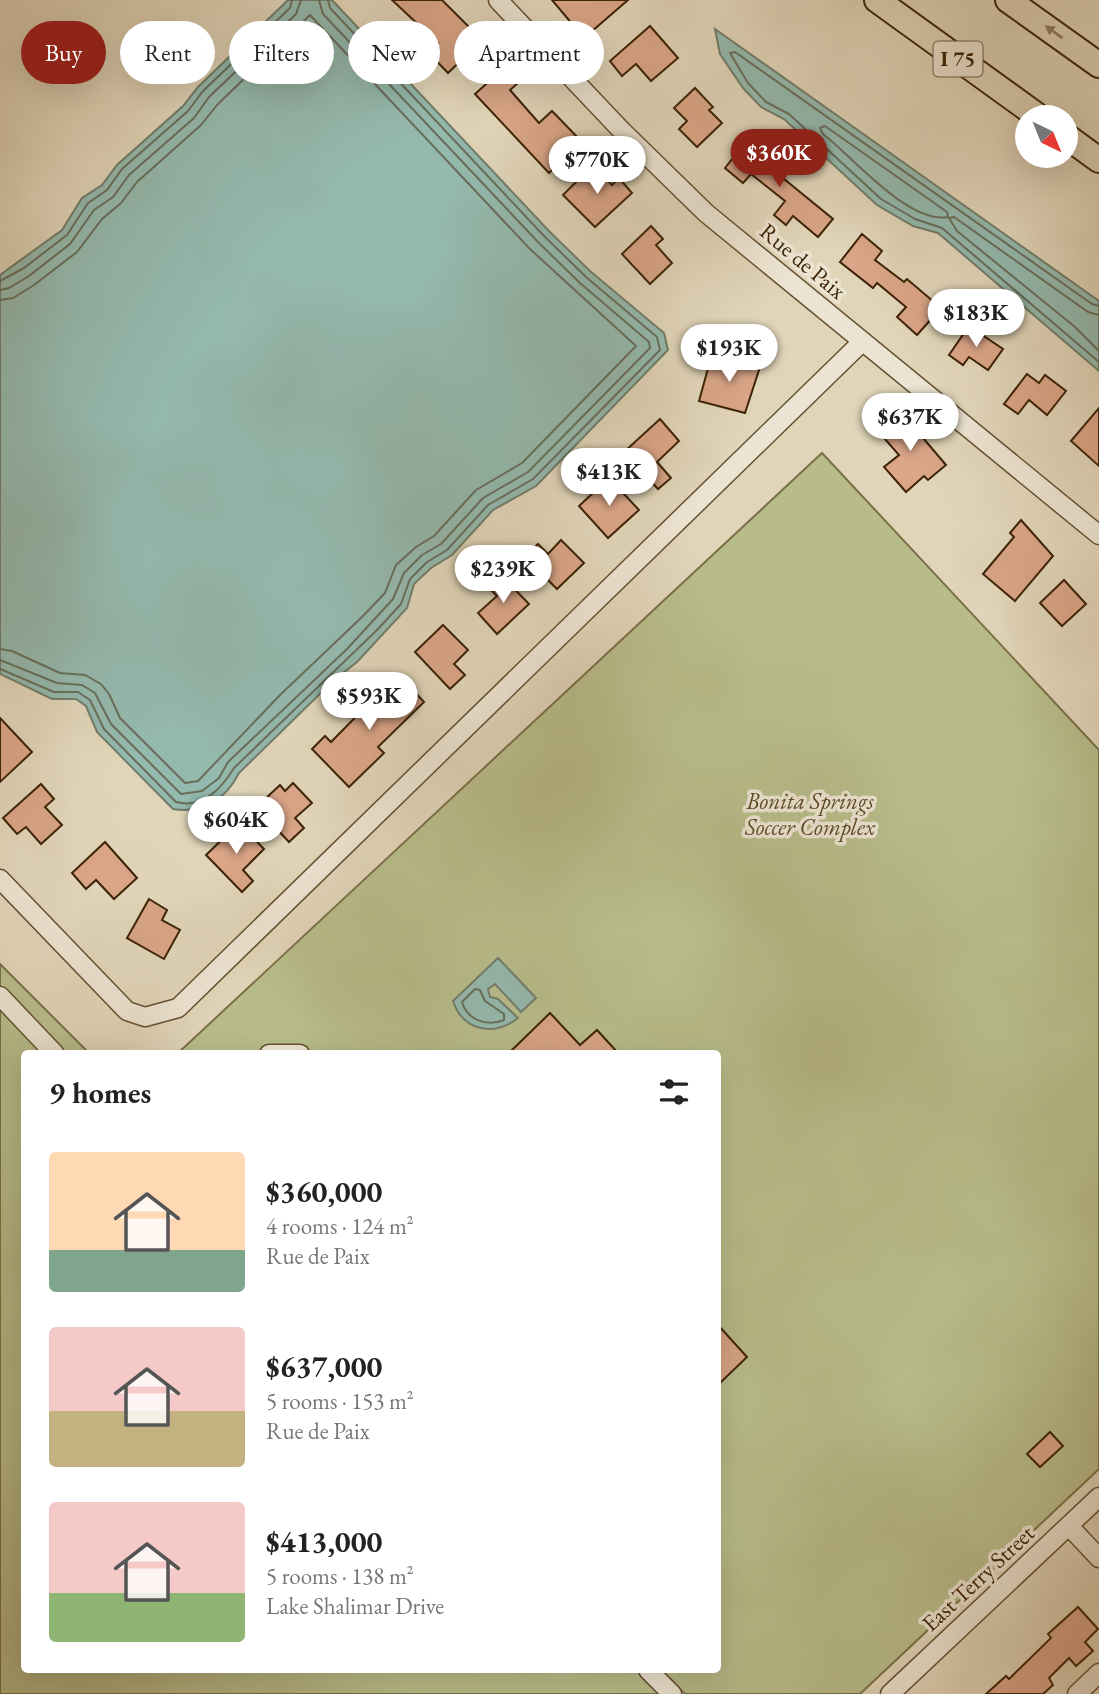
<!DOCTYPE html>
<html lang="en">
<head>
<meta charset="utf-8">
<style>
	:root { --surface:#fff; --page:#f2f2f2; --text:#222; --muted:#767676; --accent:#8f2418 }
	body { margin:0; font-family:"EB Garamond",serif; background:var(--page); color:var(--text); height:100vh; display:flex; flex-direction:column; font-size:26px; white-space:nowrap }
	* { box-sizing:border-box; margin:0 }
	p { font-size:23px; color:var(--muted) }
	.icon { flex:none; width:38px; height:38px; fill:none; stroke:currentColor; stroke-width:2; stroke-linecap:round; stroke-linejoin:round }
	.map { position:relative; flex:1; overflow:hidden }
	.side { position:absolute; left:21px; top:1050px; width:700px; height:623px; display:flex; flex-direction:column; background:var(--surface); border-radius:7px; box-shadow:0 7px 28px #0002 }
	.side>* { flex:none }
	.guide { position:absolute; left:21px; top:21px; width:700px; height:63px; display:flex; gap:14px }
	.needle { width:46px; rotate:137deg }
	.fabs { position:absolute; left:1015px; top:105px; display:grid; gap:14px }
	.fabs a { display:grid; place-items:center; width:63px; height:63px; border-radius:50%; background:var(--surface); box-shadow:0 7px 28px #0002; font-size:35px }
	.price { position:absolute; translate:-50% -60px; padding:0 16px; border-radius:24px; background:#fff; color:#222; font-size:23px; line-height:46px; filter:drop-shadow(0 2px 4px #0008) }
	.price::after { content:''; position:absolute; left:50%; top:42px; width:21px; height:16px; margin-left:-10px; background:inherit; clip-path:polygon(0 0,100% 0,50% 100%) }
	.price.current { background:var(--accent); color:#fff }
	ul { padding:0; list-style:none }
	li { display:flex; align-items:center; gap:21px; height:175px; padding:0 28px }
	li span { display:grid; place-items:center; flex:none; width:196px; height:140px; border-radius:7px; color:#555 }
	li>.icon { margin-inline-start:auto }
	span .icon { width:84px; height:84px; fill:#fffc; stroke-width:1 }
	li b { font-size:30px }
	h2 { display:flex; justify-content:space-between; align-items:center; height:84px; padding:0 28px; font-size:30px }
	.tag { padding:0 24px; border-radius:32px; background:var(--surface); box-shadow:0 7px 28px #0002; font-size:24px; line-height:63px }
	.tag.current { background:var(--accent); color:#fff }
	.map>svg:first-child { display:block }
	.green { fill:#b8bc8b; stroke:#7a7048; stroke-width:2 }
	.water { fill:#94b9ae; stroke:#717d6a; stroke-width:2 }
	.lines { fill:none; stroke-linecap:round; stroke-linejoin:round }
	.shore { stroke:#686e5a; stroke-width:2 }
	.building { fill:#daa588; stroke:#3c2305; stroke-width:2 }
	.minor-casing { stroke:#655032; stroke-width:21 }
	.highway-casing { stroke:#3c2305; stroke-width:28 }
	.minor { stroke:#ece4d2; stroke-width:18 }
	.highway { stroke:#e1d5b9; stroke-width:24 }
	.oneway { fill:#8e7c5f }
	.labels { text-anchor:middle; stroke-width:7; stroke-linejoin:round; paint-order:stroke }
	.shield { fill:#ece4d2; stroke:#715d42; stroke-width:2 }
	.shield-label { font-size:21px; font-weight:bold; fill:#3c2305 }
	.street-label { font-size:23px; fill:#3c2305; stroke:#ece4d2 }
	.park-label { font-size:23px; font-style:italic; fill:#5b4926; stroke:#ece4d2 }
</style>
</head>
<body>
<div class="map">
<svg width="1099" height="1694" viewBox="0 0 1099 1694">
	<rect width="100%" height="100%" fill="#e1d5b9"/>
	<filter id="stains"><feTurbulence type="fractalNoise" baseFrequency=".00286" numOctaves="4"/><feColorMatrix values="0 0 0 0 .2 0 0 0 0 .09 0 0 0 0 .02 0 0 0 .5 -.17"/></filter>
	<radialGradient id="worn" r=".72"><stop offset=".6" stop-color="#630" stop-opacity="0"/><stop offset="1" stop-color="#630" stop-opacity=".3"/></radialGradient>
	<g class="green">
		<polygon points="822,453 1099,750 1099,1469 860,1694 685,1694 660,1670 718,1670 718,1054 177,1054"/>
		<polygon points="0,964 89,1053 24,1054 24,1670 646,1670 672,1694 0,1694"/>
	</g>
	<g class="water">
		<path d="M288,0H332L549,231L590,271L664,333L668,350L536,486L493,510L452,555L431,568L414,584L407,608L357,662L333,681L239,773C226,799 203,814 173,809L97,732L86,706L76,699H52L0,674V275L62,230L82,198L102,185L117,165L183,106L198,87Z"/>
		<polygon points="715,29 1099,301 1099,371 938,233 913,226 877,205 784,119 761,107 743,88 720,54"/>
		<path d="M498,958L536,998L521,1012L495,984L488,989L490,997L498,999L518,1018C494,1037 463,1031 453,1001Z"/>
	</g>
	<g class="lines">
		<g class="shore">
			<path d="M825,126L947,212L948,217C908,224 853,157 823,134L820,128Z"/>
			<polyline points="0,281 24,268 67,235 88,203 107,190 122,169 188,111 203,91 290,8 292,0"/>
			<polyline points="0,290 9,288 29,276 70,244 94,210 113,197 129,175 194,118 209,97 296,14 301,0"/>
			<polyline points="0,300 13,298 34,285 77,252 102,219 121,203 137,182 201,125 217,105 310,15 530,249 636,346 522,463 476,490 434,536 416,547 396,565 385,593 362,617 280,695 198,781 185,783 120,718 109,694 101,684 85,675 60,673 12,651 0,649"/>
			<polyline points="1099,306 1092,304 735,52 730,53 748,83 766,102 789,114 881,199 915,219 942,228 1099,362"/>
			<polyline points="1099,315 1088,312 954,217 949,218 957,231 1075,327 1099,351"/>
			<polyline points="0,660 57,683 82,685 95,693 111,724 181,794 202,791 219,778 228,762 347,649 393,599 404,573 422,555 441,544 483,498 528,472 650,348 649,342 580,283 538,242 323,14 319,0"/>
			<path d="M0,669L54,692H78L90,700L104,729L176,802C203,809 221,789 234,768L377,630L401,604L410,579L427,562L447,550L488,505L533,479L660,350L657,337L586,277L544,236L330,8L328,0"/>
			<path d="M475,989L480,990L485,1001L504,1014V1020C487,1027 467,1020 462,1002Z"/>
		</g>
	</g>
	<g class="building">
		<polygon points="392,0 442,0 482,40 448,73 428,52 438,43"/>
		<polygon points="552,0 628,0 584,38"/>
		<polygon points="650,26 678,58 651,81 636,64 622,76 610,61"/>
		<polygon points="504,68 518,83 510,90 539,123 552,111 582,142 549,173 475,94"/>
		<polygon points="695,88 713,107 709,110 722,123 697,147 679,129 687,121 674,108"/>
		<polygon points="744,144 758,155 765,146 775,154 769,162 780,171 778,174 833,219 818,237 793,216 786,225 774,215 785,201 751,174 743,183 725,168"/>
		<polygon points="593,165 612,185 619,178 632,193 595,227 563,195"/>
		<polygon points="651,226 663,239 656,245 672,263 650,284 622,254"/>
		<polygon points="862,234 882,251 875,260 904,282 907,279 941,308 917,335 897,317 906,307 877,283 873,288 840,262"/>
		<polygon points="969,326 1003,349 988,370 969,357 963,365 949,355"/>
		<polygon points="712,354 760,367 745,413 699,401"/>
		<polygon points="1027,374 1039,383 1045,375 1066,391 1047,415 1029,400 1018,414 1004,404"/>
		<polygon points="1099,408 1099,466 1071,441"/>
		<polygon points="901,412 946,465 928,480 924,476 906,492 884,467 899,455 878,431"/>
		<polygon points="660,419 679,441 657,462 671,478 658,489 624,452"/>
		<polygon points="609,478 639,510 608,538 579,506"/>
		<polygon points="1021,520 1053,556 1015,601 983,574 1014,537 1010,533"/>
		<polygon points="561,540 584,563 557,589 525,557 538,544 548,554"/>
		<polygon points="501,575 529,604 497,634 478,613 497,596 488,587"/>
		<polygon points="1064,580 1086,604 1062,626 1040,603"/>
		<polygon points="443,625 468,650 454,664 465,675 450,689 415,652"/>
		<polygon points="398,674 424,702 378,747 384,753 349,787 312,749 325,736 331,742"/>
		<polygon points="0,718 32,752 0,782"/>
		<polygon points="293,783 312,803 295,818 304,828 289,842 262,813 271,805 265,799 280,785 285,791"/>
		<polygon points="41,784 54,799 45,807 62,825 41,844 26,827 17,834 3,818"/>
		<polygon points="239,823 264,849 243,870 253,881 242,892 206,855"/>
		<polygon points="105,842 137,878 114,899 96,880 86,889 72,873"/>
		<polygon points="149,899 167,910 162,920 180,930 164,959 127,938"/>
		<polygon points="550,1013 580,1045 597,1030 619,1054 508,1054"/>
		<polygon points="718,1325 747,1357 718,1385"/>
		<polygon points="1050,1432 1063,1446 1040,1467 1027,1454"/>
		<polygon points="1078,1607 1098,1629 1085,1642 1093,1651 1076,1666 1069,1658 1049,1678 1053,1685 1043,1694 986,1694 1006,1676 1009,1679 1051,1638 1048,1634"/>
	</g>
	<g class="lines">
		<defs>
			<g id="minor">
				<polyline points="498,0 621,130 706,213 1099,535"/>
				<polyline points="0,879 127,1011 145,1017 178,1008 862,342"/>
				<polyline points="0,996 55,1054"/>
				<polyline points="269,1054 300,1054"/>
				<polyline points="1069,1526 1099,1558"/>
				<polyline points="648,1670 672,1694"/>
				<polyline points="890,1694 1099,1497"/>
				<polyline points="1077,1694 1099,1673"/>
			</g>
			<g id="highway">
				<polyline points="877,0 1039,117"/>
				<polyline points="1008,0 1099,65"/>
				<polyline points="1066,136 1099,160"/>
			</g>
		</defs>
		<use href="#minor" class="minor-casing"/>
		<use href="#highway" class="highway-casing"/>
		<use href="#minor" class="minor"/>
		<use href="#highway" class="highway"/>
	</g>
	<defs><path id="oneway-solid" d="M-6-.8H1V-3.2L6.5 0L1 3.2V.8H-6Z" transform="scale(1.75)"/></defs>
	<use class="oneway" href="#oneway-solid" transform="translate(1054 32) rotate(-144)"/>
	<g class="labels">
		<rect class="shield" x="933.5" y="41.5" width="49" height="35" rx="5"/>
		<g class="shield-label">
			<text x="958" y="66">I 75</text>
		</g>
		<g class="street-label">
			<text transform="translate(803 261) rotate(40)" y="8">Rue de Paix</text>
			<text transform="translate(978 1578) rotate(-43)" y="8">East Terry Street</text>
		</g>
		<g class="park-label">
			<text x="810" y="809">Bonita Springs<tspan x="810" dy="26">Soccer Complex</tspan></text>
		</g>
	</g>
	<rect width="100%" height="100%" filter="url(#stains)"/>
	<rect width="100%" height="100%" fill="url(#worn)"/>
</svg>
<div class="fabs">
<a><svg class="needle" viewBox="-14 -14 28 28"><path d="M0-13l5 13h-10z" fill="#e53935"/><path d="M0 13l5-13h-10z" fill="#767676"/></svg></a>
</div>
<b class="price current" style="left:779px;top:189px">$360K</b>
<b class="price" style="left:597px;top:196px">$770K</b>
<b class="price" style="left:976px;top:349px">$183K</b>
<b class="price" style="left:729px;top:384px">$193K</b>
<b class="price" style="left:910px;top:453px">$637K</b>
<b class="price" style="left:609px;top:508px">$413K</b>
<b class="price" style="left:503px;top:605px">$239K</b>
<b class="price" style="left:369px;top:732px">$593K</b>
<b class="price" style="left:236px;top:856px">$604K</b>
<div class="guide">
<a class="tag current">Buy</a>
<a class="tag">Rent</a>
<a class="tag">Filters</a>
<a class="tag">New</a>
<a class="tag">Apartment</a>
</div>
<section class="side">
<h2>9 homes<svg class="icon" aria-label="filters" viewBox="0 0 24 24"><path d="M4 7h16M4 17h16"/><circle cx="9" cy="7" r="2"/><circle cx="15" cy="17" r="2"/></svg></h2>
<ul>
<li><span style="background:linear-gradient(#ffd9b3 70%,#7fa58c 0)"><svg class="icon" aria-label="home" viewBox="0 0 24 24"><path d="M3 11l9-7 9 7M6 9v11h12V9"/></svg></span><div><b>$360,000</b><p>4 rooms · 124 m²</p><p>Rue de Paix</p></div></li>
<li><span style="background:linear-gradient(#f6c9c9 60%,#c2b280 0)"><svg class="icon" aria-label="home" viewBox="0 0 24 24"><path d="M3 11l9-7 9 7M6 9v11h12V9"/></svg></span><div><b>$637,000</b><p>5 rooms · 153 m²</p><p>Rue de Paix</p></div></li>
<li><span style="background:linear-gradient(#f6c9c9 65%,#8fb573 0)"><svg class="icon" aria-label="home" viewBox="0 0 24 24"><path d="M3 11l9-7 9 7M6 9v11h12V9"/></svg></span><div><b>$413,000</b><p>5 rooms · 138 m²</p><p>Lake Shalimar Drive</p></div></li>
</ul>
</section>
</div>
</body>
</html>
